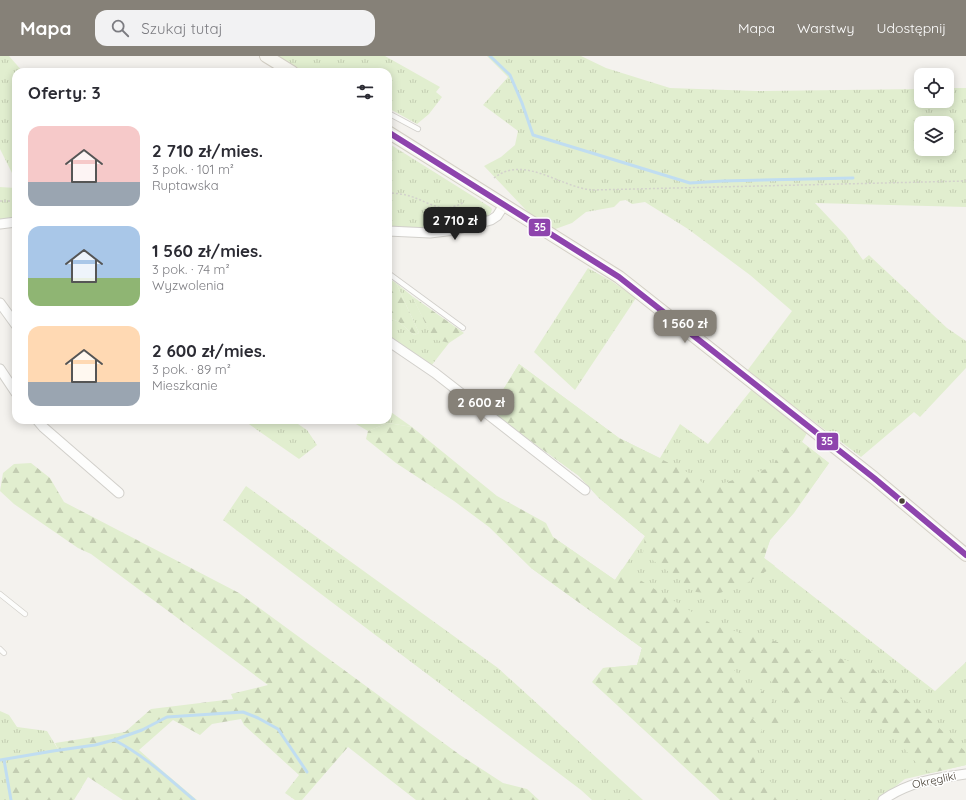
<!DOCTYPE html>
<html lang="pl">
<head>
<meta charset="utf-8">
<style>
	:root { --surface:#fff; --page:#f2f2f3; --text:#2b2b33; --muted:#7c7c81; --accent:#868178 }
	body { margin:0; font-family:Quicksand,sans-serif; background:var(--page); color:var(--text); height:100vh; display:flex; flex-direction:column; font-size:15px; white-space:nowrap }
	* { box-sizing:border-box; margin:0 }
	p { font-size:13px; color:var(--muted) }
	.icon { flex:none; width:22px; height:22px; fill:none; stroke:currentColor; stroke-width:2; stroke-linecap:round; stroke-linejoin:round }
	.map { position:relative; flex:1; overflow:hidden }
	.details { position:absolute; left:12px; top:12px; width:380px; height:356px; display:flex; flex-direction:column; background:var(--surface); border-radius:12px; box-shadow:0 2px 10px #0003 }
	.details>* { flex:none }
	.fabs { position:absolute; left:914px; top:12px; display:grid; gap:8px }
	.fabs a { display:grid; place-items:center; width:40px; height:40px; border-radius:8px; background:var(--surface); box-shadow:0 2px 10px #0003; font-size:20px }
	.price { position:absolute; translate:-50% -34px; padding:0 9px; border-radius:8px; background:var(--accent); color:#fff; font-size:13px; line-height:26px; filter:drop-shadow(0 1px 2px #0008) }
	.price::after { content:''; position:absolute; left:50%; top:24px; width:12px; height:9px; margin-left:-6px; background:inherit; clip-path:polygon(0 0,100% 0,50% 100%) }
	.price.current { background:#222; color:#fff }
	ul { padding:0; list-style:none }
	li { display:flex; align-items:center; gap:12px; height:100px; padding:0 16px }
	li span { display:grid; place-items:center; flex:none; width:112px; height:80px; border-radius:12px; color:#555 }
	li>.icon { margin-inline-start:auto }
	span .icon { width:48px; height:48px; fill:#fffc; stroke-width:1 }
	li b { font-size:17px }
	h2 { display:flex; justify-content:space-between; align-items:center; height:48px; padding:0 16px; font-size:17px }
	header { display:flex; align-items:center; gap:24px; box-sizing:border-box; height:56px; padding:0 20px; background:var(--accent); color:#fff }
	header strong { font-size:19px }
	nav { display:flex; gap:22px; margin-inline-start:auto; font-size:14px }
	.search { width:280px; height:36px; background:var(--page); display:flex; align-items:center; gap:10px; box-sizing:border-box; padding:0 14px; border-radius:12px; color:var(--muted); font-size:15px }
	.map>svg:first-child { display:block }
	.grass { fill:url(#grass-tufts); fill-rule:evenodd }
	.forest { fill:url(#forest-firs) }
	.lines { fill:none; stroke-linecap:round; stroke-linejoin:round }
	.stream { stroke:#c0ddf1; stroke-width:3 }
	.lane-casing { stroke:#d2d0cb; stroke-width:6 }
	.street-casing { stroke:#d2d0cb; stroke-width:11 }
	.secondary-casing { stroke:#d3cfc5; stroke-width:14 }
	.path { stroke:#d3d2cc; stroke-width:1.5; stroke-dasharray:2 2; stroke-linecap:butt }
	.lane { stroke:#fdfdfc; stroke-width:4.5 }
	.street { stroke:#fdfdfc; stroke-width:9 }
	.secondary { stroke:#f7f6f1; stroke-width:12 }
	.bus-1-casing { stroke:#fff; stroke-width:9 }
	.bus-1 { stroke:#8e44ad; stroke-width:6 }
	.bus-dot { fill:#4b4439; stroke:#fff; stroke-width:1.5 }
	.labels { text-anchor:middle; stroke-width:3; stroke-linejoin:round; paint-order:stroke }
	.street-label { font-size:11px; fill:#4b4439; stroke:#fff }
	.line-badge { stroke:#fff; stroke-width:1.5 }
	.badge-label { font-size:11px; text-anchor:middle; font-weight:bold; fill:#fff }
</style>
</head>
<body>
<header>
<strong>Mapa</strong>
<div class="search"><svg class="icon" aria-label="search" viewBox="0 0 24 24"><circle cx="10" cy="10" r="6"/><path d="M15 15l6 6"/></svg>Szukaj tutaj</div>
<nav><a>Mapa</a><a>Warstwy</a><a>Udostępnij</a></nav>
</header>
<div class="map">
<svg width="966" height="744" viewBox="0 0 966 744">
	<defs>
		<pattern id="grass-tufts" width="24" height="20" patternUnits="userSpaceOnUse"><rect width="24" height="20" fill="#e1eecf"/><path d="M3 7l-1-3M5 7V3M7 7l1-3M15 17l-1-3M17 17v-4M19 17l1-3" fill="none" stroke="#c3cdb2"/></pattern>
		<pattern id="forest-firs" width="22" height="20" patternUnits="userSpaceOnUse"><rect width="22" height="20" fill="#e1eecf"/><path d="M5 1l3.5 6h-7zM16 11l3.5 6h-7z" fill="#c3cdb2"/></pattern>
	</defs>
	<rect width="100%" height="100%" fill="#f4f2ee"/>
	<g class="grass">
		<polygon points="0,0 9,0 23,16 16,16 16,125 0,93"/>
		<polygon points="274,0 385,0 440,31 436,36 442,41 429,58 417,68 388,52 388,16 300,16"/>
		<path d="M487,0H581L606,12L670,32L756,35L921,33V45H947V32H966V151L815,147L846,180L863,204L869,199L872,202L947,272L966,285V312L920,361L914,356L861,401L747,315L792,255L750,219L688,173L645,146L632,148L626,144L620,145L614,151L586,156L572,167L547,176L484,110L501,101L515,89L518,75L483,49L508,21ZM921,67H947V93H921Z"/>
		<polygon points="388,87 490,151 492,153 491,157 485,162 446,172 431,174 388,172"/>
		<polygon points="0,131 16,132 16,163 0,164"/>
		<polygon points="588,212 613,226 636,242 575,334 534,296"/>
		<polygon points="396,227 412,240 433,282 449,287 431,310 388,280 388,261 399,266 414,279 419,277"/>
		<polygon points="519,308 619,382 660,402 680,368 708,388 752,333 807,377 802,386 829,407 794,457 770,484 764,502 935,635 966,606 966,709 905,723 878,744 722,744 603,612 637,609 642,592 531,512 553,481 615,524 645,480 599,442 579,420 490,355"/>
		<polygon points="388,354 412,371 388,367 368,375 349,364 388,364"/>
		<polygon points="243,364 292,364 307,374 317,389 299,403"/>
		<polygon points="246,430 498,612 643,744 592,744 581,734 223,464"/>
		<polygon points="0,655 9,659 17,671 47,675 62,700 74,744 0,744"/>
	</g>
	<g class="forest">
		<polygon points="388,222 396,227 419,277 414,279 399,266 388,261"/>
		<polygon points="412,240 464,277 449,287 433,283"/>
		<polygon points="519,308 619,382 691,418 707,430 715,430 772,411 786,390 802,386 829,407 791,460 770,484 764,502 775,510 740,531 716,538 696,536 643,497 645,480 599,442 579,420 490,355"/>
		<path d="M388,367L412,371L497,440L546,467L553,481L615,524L622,513L715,570L825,598L872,612L966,696V709L931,717L918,709L883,667L840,642L821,636L808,639L794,650C783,629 760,619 740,609L733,613L749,630L761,634L788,662L782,673L752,662L762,674L757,689L755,708L787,744H720L592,626L603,612L637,609L642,592L531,512L489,471L454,445L396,407L366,383L368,375Z"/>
		<polygon points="31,407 50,422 64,446 239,537 460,699 503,727 527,733 539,744 416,744 348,691 302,744 295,744 285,737 299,719 244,669 241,663 212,668 200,679 173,664 139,694 165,717 197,744 123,744 88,721 74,744 13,744 9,708 60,697 55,687 125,676 151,653 233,643 231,638 268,629 91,498 78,492 14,448 0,435 3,417 14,408"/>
	</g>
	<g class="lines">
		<g class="stream">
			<polyline points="490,0 510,19 522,47 533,79 690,127 723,125 853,122"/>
			<path d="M114,684C144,699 168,722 194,744"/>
			<polyline points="0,704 53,695 95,689 114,684 142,674 167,661 243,656 258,662 278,673 307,716"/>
			<polyline points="4,704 11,744"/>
		</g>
		<defs>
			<g id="lane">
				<polyline points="388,57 418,73"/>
				<polyline points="388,217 463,272"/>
				<polyline points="0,538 25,558"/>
				<polyline points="0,593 4,597"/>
			</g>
			<g id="street">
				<polyline points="0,168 16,166"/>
				<polyline points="388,175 430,177 455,174 491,164 497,160 504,149"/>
				<polyline points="0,247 16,269"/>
				<polyline points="388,285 435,317 585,434"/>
				<polyline points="0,313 16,337"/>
				<polyline points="37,364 43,371 119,437"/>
				<path d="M883,744C908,726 936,722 966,718"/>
			</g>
			<g id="secondary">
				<polyline points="266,0 292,16"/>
				<polyline points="388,76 619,221 874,422 966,499"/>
			</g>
		</defs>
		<use href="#lane" class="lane-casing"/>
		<use href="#street" class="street-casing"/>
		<use href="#secondary" class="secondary-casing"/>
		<g class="path">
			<path d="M494,122C524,98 561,132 593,134L966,125"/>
			<path d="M388,137C395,137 403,138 410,140C431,147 442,159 464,146"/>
			<polyline points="0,145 16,145"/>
		</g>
		<use href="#lane" class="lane"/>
		<use href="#street" class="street"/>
		<use href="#secondary" class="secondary"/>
		<defs>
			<polyline id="bus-1" points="388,76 619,221 874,422 966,499"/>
		</defs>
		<use href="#bus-1" class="bus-1-casing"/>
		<use href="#bus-1" class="bus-1"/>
	</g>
	<circle class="bus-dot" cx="902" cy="445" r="3.5"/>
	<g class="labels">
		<g class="street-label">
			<text transform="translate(934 724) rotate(-12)" y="4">Okręgliki</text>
		</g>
	</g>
	<g class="line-badge">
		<rect x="528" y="162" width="23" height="19" rx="4" fill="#8e44ad"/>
		<rect x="816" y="376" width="23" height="19" rx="4" fill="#8e44ad"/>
	</g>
	<g class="badge-label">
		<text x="540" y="175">35</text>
		<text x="827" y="389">35</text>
	</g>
</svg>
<div class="fabs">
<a><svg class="icon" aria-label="locate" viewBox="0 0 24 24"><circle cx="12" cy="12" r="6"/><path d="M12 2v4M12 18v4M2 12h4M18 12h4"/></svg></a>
<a><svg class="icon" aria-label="layers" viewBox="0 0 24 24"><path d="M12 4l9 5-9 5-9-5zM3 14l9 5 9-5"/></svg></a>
</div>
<b class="price current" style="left:455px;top:185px">2 710 zł</b>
<b class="price" style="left:685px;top:288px">1 560 zł</b>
<b class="price" style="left:481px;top:367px">2 600 zł</b>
<section class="details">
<h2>Oferty: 3<svg class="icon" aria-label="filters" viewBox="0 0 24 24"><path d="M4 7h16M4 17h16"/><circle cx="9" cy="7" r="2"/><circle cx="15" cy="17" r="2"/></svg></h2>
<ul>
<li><span style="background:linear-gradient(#f6c9c9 70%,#9aa5b1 0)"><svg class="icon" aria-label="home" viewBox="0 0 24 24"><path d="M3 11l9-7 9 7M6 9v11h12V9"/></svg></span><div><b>2 710 zł/mies.</b><p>3 pok. · 101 m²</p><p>Ruptawska</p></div></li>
<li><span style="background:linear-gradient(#a9c7e8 65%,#8fb573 0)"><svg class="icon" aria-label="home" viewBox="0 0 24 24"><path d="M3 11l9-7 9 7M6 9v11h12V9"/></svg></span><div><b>1 560 zł/mies.</b><p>3 pok. · 74 m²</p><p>Wyzwolenia</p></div></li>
<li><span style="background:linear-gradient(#ffd9b3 70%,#9aa5b1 0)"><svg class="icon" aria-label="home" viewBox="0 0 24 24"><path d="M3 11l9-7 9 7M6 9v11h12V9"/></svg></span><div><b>2 600 zł/mies.</b><p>3 pok. · 89 m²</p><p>Mieszkanie</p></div></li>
</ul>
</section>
</div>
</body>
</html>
